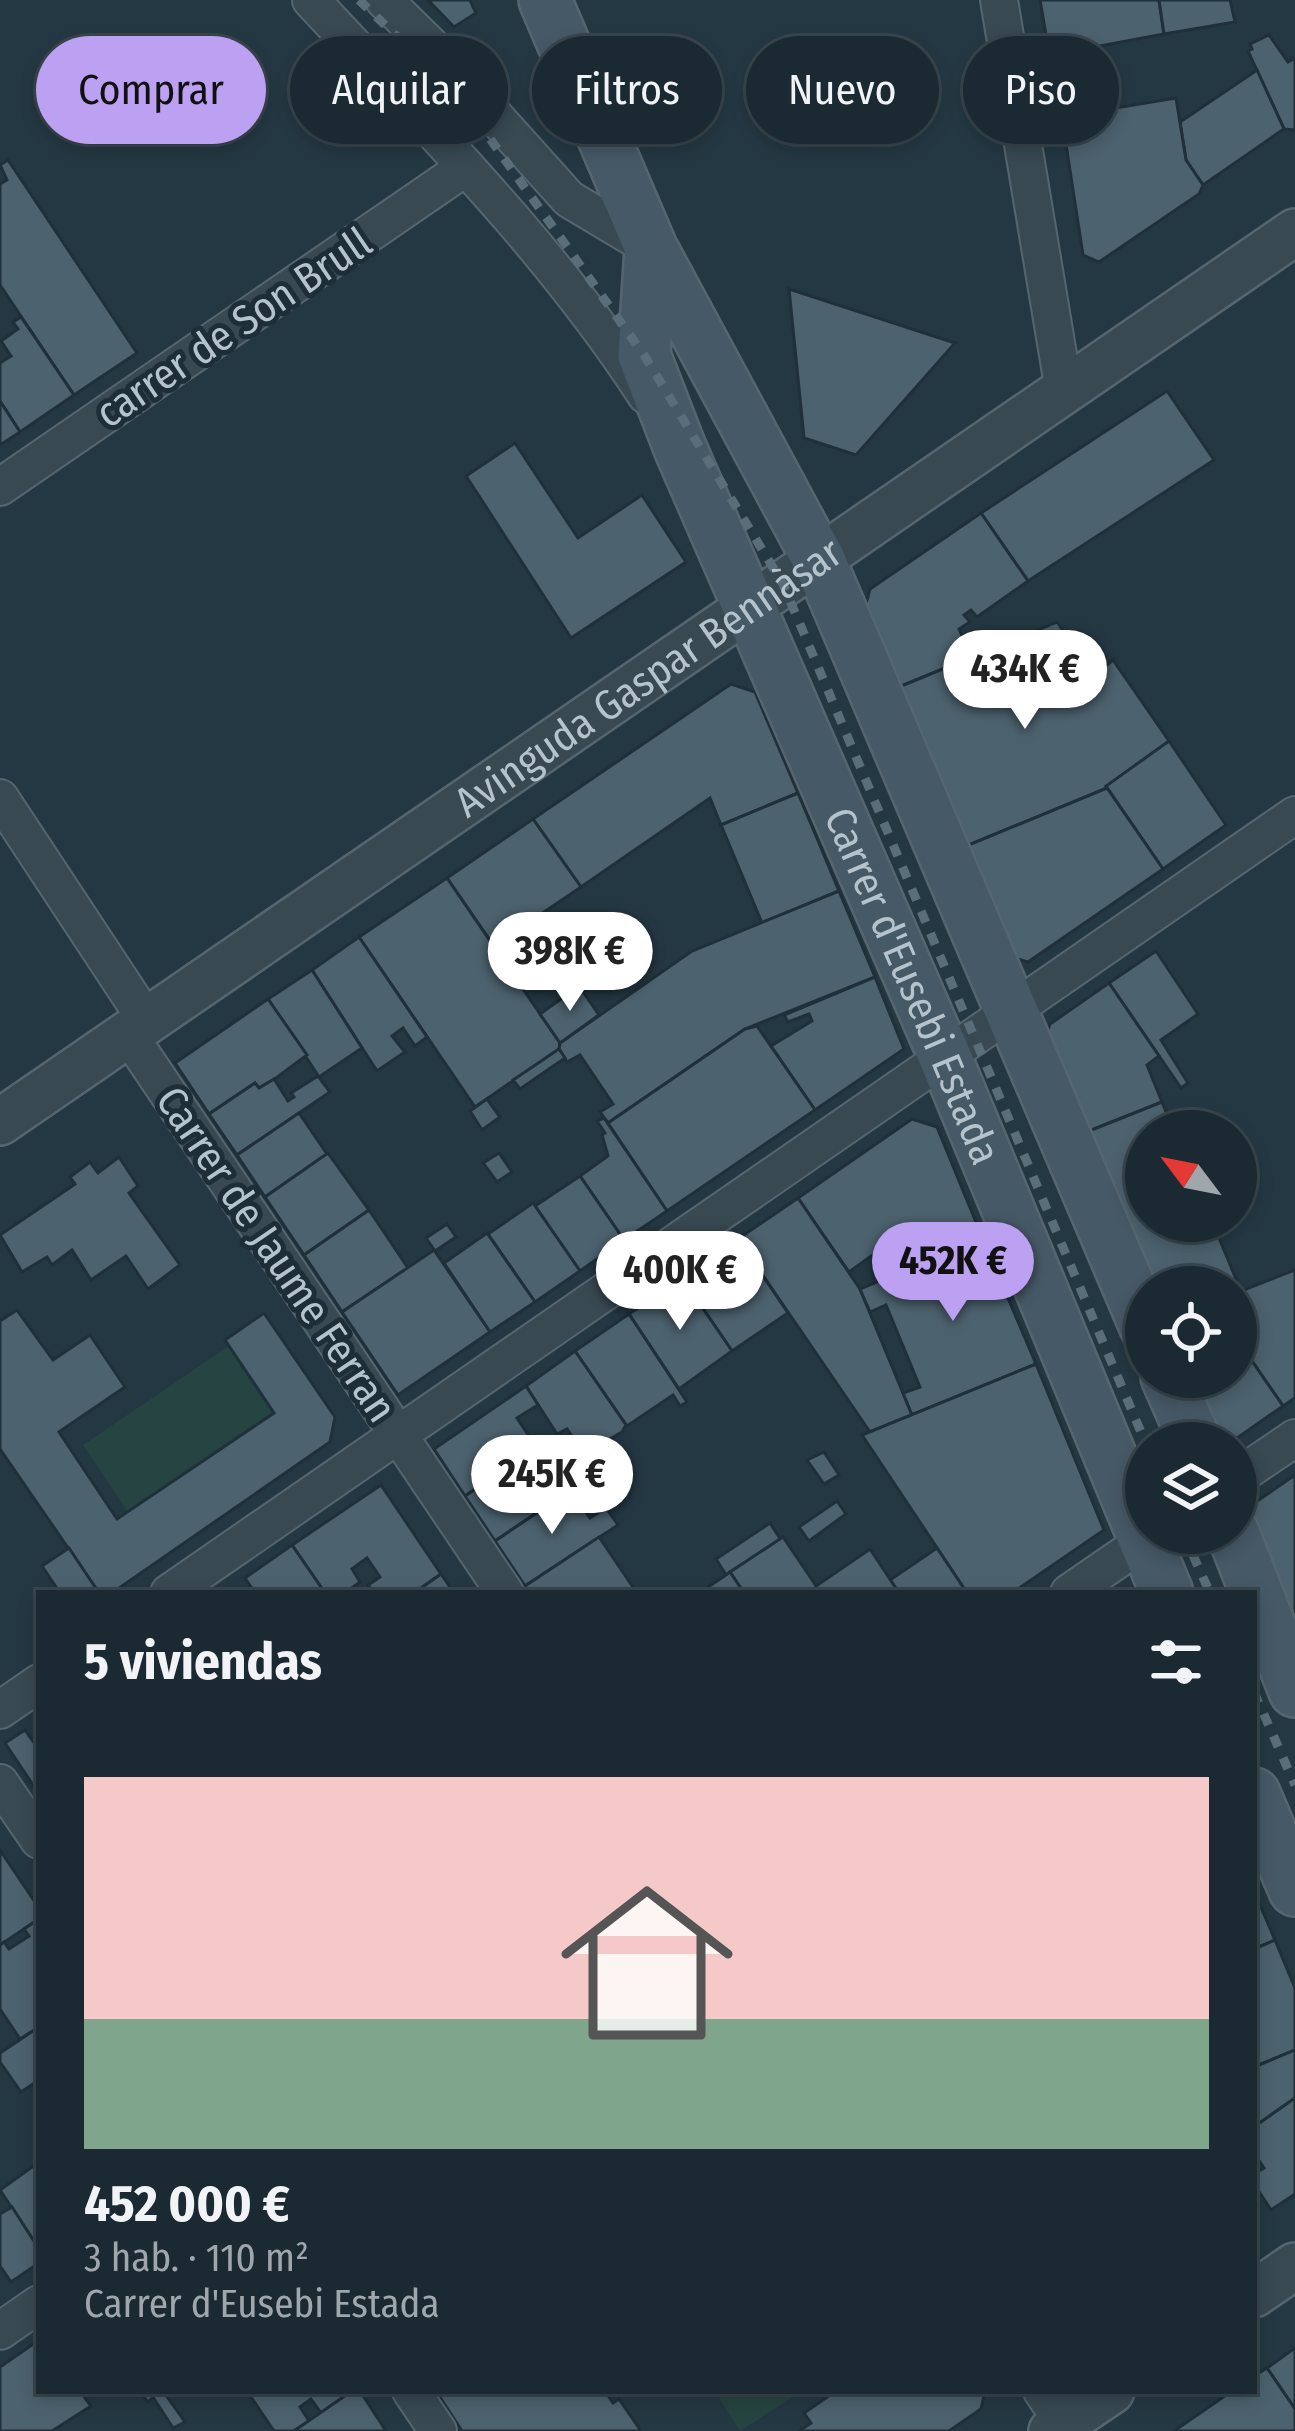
<!DOCTYPE html>
<html lang="es">
<head>
<meta charset="utf-8">
<style>
	:root { --surface:#1b2a32; --page:#24323a; --text:#f1f3f6; --muted:#a0a7ac; --line:#39464d; --accent:#bca0f2 }
	body { margin:0; font-family:"Fira Sans Condensed",sans-serif; background:var(--page); color:var(--text); height:100vh; display:flex; flex-direction:column; font-size:45px; white-space:nowrap }
	* { box-sizing:border-box; margin:0 }
	p { font-size:39px; color:var(--muted) }
	.icon { flex:none; width:66px; height:66px; fill:none; stroke:currentColor; stroke-width:2; stroke-linecap:round; stroke-linejoin:round }
	.map { position:relative; flex:1; overflow:hidden }
	.side { position:absolute; left:36px; top:1590px; width:1221px; height:804px; display:flex; flex-direction:column; background:var(--surface); border-radius:0px; box-shadow:0 6px 18px #0003,0 0 0 3px var(--line) }
	.side>* { flex:none }
	.hud { position:absolute; left:36px; top:36px; width:1224px; height:108px; display:flex; gap:24px }
	.needle { width:78px; rotate:302deg }
	.buttons { position:absolute; left:1125px; top:1110px; display:grid; gap:24px }
	.buttons a { display:grid; place-items:center; width:132px; height:132px; border-radius:50%; background:var(--surface); box-shadow:0 6px 18px #0003,0 0 0 3px var(--line); font-size:60px }
	.price { position:absolute; translate:-50% -102px; padding:0 27px; border-radius:42px; background:#fff; color:#222; font-size:39px; line-height:78px; filter:drop-shadow(0 3px 6px #0008) }
	.price::after { content:''; position:absolute; left:50%; top:72px; width:36px; height:27px; margin-left:-18px; background:inherit; clip-path:polygon(0 0,100% 0,50% 100%) }
	.price.active { background:var(--accent); color:#111 }
	ul { padding:0; list-style:none }
	li { display:grid; align-content:center; gap:24px; height:636px; padding:0 48px }
	li+li { border-top:3px solid var(--line) }
	li span { display:grid; place-items:center; height:372px; border-radius:0px; color:#555 }
	li>.icon { margin-inline-start:auto }
	span .icon { width:216px; height:216px; fill:#fffc; stroke-width:1 }
	li b { font-size:51px }
	h2 { display:flex; justify-content:space-between; align-items:center; height:144px; padding:0 48px; font-size:51px }
	.tag { padding:0 42px; border-radius:54px; background:var(--surface); box-shadow:0 6px 18px #0003,0 0 0 3px var(--line); font-size:42px; line-height:108px }
	.tag.active { background:var(--accent); color:#111 }
	.map>svg:first-child { display:block }
	.green { fill:#264441 }
	.building { fill:#4c626e; stroke:#1f303a; stroke-width:3 }
	.lines { fill:none; stroke-linecap:round; stroke-linejoin:round }
	.minor-casing { stroke:#566670; stroke-width:40 }
	.tertiary-casing { stroke:#566670; stroke-width:50 }
	.secondary-casing { stroke:#566670; stroke-width:56 }
	.minor { stroke:#384952; stroke-width:36 }
	.tertiary { stroke:#384952; stroke-width:45 }
	.secondary { stroke:#465966; stroke-width:51 }
	.rail { stroke:#5a6e7a; stroke-width:9; stroke-dasharray:12 12; stroke-linecap:butt }
	.labels { text-anchor:middle; stroke-width:10; stroke-linejoin:round; paint-order:stroke }
	.street-label { font-size:42px; fill:#b5c3cc; stroke:#1d2e38 }
</style>
</head>
<body>
<div class="map">
<svg width="1295" height="2431" viewBox="0 0 1295 2431">
	<rect width="100%" height="100%" fill="#243843"/>
	<g class="green">
		<polygon points="229,1346 274,1413 128,1512 83,1445"/>
		<polygon points="715,2391 802,2391 740,2431"/>
	</g>
	<g class="building">
		<polygon points="428,0 470,0 476,13 454,27"/>
		<polygon points="1040,0 1159,0 1164,34 1057,54 1049,52"/>
		<polygon points="1159,0 1230,0 1235,22 1164,34"/>
		<polygon points="1269,35 1288,62 1295,58 1295,130 1284,129 1248,51 1252,49 1250,44"/>
		<polygon points="1257,70 1284,129 1203,185 1186,160 1180,122"/>
		<polygon points="1176,98 1186,160 1203,185 1199,194 1099,262 1083,255 1063,125 1067,116"/>
		<polygon points="8,160 137,353 74,395 0,285 0,184 7,180 0,165"/>
		<polygon points="789,289 955,343 856,455 804,438"/>
		<polygon points="21,317 74,395 20,432 0,401 0,363 11,356 1,341 18,329 13,322"/>
		<polygon points="1167,391 1214,460 1028,581 981,513"/>
		<polygon points="0,401 20,432 0,445"/>
		<polygon points="515,443 578,538 642,495 686,562 571,638 466,476"/>
		<polygon points="981,513 1028,581 977,617 971,610 964,615 970,622 959,629 972,657 894,689 863,615 870,589"/>
		<polygon points="1057,622 1094,675 1113,660 1169,741 1107,788 959,849 894,689"/>
		<polygon points="731,684 755,692 798,793 721,825 710,798 581,887 533,819"/>
		<polygon points="1169,741 1226,825 1163,869 1106,786"/>
		<polygon points="1107,788 1163,869 1028,962 1003,955 959,849"/>
		<polygon points="798,793 839,891 762,923 721,825"/>
		<polygon points="533,819 581,887 534,919 560,957 532,977 505,939 494,946 447,878"/>
		<polygon points="447,878 560,1043 559,1049 475,1107 359,937"/>
		<polygon points="839,891 875,977 745,1029 608,1123 600,1112 613,1104 580,1055 567,1062 559,1049 560,1043 692,951"/>
		<polygon points="359,937 427,1037 415,1046 403,1028 392,1036 405,1052 377,1071 312,970"/>
		<polygon points="1156,951 1198,1014 1161,1040 1188,1083 1181,1088 1109,983"/>
		<polygon points="312,970 362,1048 319,1077 268,999"/>
		<polygon points="875,977 904,1049 815,1110 771,1046 812,1021 809,1014 788,1022 784,1015"/>
		<polygon points="1109,983 1159,1056 1147,1065 1162,1102 1079,1135 1042,1048 1050,1024"/>
		<polygon points="579,986 599,1015 560,1043 540,1014"/>
		<polygon points="268,999 307,1055 272,1081 259,1088 255,1083 209,1114 175,1063"/>
		<polygon points="757,1026 815,1110 667,1211 608,1123 745,1029"/>
		<polygon points="559,1049 565,1058 520,1089 513,1080"/>
		<polygon points="318,1076 330,1092 237,1155 209,1114 255,1083 259,1088 274,1079 288,1101 294,1097 291,1093"/>
		<polygon points="487,1099 500,1117 482,1130 470,1111"/>
		<polygon points="1162,1102 1174,1131 1146,1131 1146,1221 1212,1221 1241,1291 1236,1293 1236,1287 1146,1287 1079,1135"/>
		<polygon points="299,1113 327,1154 265,1197 237,1155"/>
		<polygon points="604,1118 667,1211 624,1240 580,1176 608,1156 602,1135 605,1133 597,1121"/>
		<polygon points="912,1119 937,1127 982,1237 901,1273 888,1244 849,1272 798,1198"/>
		<polygon points="328,1153 369,1210 304,1255 265,1197"/>
		<polygon points="499,1153 512,1172 497,1182 483,1163"/>
		<polygon points="119,1157 138,1186 129,1193 180,1265 148,1289 126,1256 91,1280 72,1250 52,1265 47,1257 22,1272 0,1235 75,1184 70,1177 90,1162 98,1173"/>
		<polygon points="580,1176 624,1240 580,1271 535,1206"/>
		<polygon points="798,1198 860,1289 912,1415 870,1432 738,1239"/>
		<polygon points="533,1203 580,1271 535,1302 488,1234"/>
		<polygon points="369,1210 408,1268 342,1312 304,1255"/>
		<polygon points="447,1224 456,1237 435,1251 426,1238"/>
		<polygon points="487,1233 535,1302 490,1332 444,1263"/>
		<polygon points="982,1237 1036,1364 912,1415 903,1393 920,1387 886,1305 870,1312 860,1289"/>
		<polygon points="738,1239 788,1313 732,1351 682,1278"/>
		<polygon points="434,1250 490,1332 398,1395 342,1312"/>
		<polygon points="1295,1270 1295,1398 1283,1406 1252,1361 1236,1328 1236,1293"/>
		<polygon points="682,1278 732,1351 679,1389 629,1314"/>
		<polygon points="17,1310 53,1360 90,1335 125,1387 59,1432 117,1519 274,1413 225,1340 264,1313 335,1417 330,1442 112,1593 99,1593 0,1449 0,1321"/>
		<polygon points="629,1314 687,1402 680,1406 673,1395 627,1426 575,1351"/>
		<polygon points="1236,1328 1252,1361 1283,1406 1230,1443 1223,1443 1204,1437 1179,1377 1236,1377"/>
		<polygon points="575,1351 626,1425 622,1432 584,1454 567,1429 557,1434 526,1386"/>
		<polygon points="1036,1364 1104,1530 1012,1593 967,1593 862,1435"/>
		<polygon points="526,1386 538,1405 517,1418 537,1448 465,1496 434,1449"/>
		<polygon points="540,1446 570,1490 495,1541 465,1496"/>
		<polygon points="824,1452 839,1475 824,1484 807,1460"/>
		<polygon points="1295,1475 1295,1650 1242,1531 1250,1506"/>
		<polygon points="381,1485 441,1574 414,1593 374,1593 368,1585 380,1577 367,1558 352,1569 360,1582 345,1593 325,1593 292,1545"/>
		<polygon points="571,1490 590,1518 606,1508 618,1525 525,1586 495,1541"/>
		<polygon points="837,1501 846,1514 809,1541 799,1527"/>
		<polygon points="770,1523 781,1540 726,1575 716,1559"/>
		<polygon points="599,1537 637,1593 530,1593 525,1586"/>
		<polygon points="783,1537 821,1593 744,1593 730,1572"/>
		<polygon points="292,1545 325,1593 255,1593 245,1578"/>
		<polygon points="69,1548 99,1593 60,1593 42,1566"/>
		<polygon points="937,1548 967,1593 899,1593 890,1580"/>
		<polygon points="870,1549 899,1593 821,1593 816,1586"/>
		<polygon points="730,1572 744,1593 699,1593 726,1575"/>
		<polygon points="441,1574 454,1593 414,1593"/>
		<polygon points="25,1730 39,1750 39,1794 5,1743"/>
		<polygon points="0,1850 39,1908 39,1919 0,1945"/>
		<polygon points="1257,1898 1275,1940 1254,1949 1254,1899"/>
		<polygon points="39,1919 39,2027 20,2039 0,2009 0,1945 4,1942 9,1949 29,1936 24,1929"/>
		<polygon points="1275,1940 1295,1988 1295,2050 1254,2067 1254,1949"/>
		<polygon points="39,2027 39,2080 21,2092 0,2062 0,2053"/>
		<polygon points="1295,2050 1295,2098 1254,2127 1254,2067"/>
		<polygon points="1295,2098 1295,2194 1271,2210 1254,2184 1254,2174 1264,2168 1254,2153 1254,2127"/>
		<polygon points="39,2162 39,2249 0,2190"/>
		<polygon points="12,2207 39,2249 39,2263 11,2282 0,2266 0,2214"/>
		<polygon points="39,2340 39,2391 80,2391 91,2406 52,2431 0,2431 0,2367"/>
		<polygon points="1295,2348 1295,2409 1267,2368"/>
		<polygon points="1267,2368 1295,2409 1295,2431 1174,2431 1232,2391 1254,2391 1254,2376"/>
		<polygon points="139,2391 163,2391 185,2422 173,2428 153,2397 148,2402"/>
		<polygon points="247,2391 352,2391 321,2413 311,2399 300,2407 309,2421 294,2431 274,2431"/>
		<polygon points="352,2391 360,2391 386,2431 294,2431"/>
		<polygon points="436,2391 605,2391 613,2403 619,2399 641,2431 462,2431"/>
		<polygon points="836,2391 985,2391 981,2409 949,2431 799,2431 811,2423 804,2413"/>
	</g>
	<g class="lines">
		<defs>
			<g id="minor">
				<path d="M311,0C428,126 552,250 646,395"/>
				<polyline points="384,0 437,52 569,199 651,248"/>
				<polyline points="999,0 1064,391"/>
				<polyline points="0,487 466,167"/>
				<polyline points="0,798 147,1021"/>
				<polyline points="128,1034 505,1593"/>
				<polyline points="1236,1478 1295,1438"/>
				<polyline points="169,1593 1295,815"/>
				<polyline points="1069,1593 1156,1533"/>
				<polyline points="0,1710 39,1683"/>
				<polyline points="0,1783 39,1840"/>
				<polyline points="0,2331 39,2304"/>
				<polyline points="411,2391 438,2431"/>
				<polyline points="1042,2391 1069,2431"/>
			</g>
			<g id="tertiary">
				<path id="s1" d="M0,1122L1295,232"/>
				<polyline points="1254,2294 1295,2266"/>
				<polyline points="1052,2431 1111,2391"/>
			</g>
			<g id="secondary">
				<polyline points="545,0 651,248 819,560 1146,1327"/>
				<path id="s2" d="M651,249L644,355L680,448L945,1057L1167,1593"/>
				<polyline points="1167,1377 1196,1443"/>
				<polyline points="1233,1533 1295,1691"/>
				<polyline points="1254,1794 1295,1890"/>
			</g>
		</defs>
		<use href="#minor" class="minor-casing"/>
		<use href="#tertiary" class="tertiary-casing"/>
		<use href="#secondary" class="secondary-casing"/>
		<use href="#minor" class="minor"/>
		<use href="#tertiary" class="tertiary"/>
		<use href="#secondary" class="secondary"/>
		<g class="rail">
			<polyline points="359,0 461,98 644,355 783,584 1146,1444"/>
			<polyline points="1183,1533 1210,1593"/>
			<polyline points="1254,1692 1295,1785"/>
		</g>
	</g>
	<g class="labels">
		<g class="street-label">
			<text transform="translate(233 327) rotate(-34)" y="15">carrer de Son Brull</text>
			<text dy="15" stroke="none"><textPath href="#s1" startOffset="786">Avinguda Gaspar Bennàsar</textPath></text>
			<text dy="15" stroke="none"><textPath href="#s2" startOffset="792">Carrer d'Eusebi Estada</textPath></text>
			<text transform="translate(277 1254) rotate(56)" y="15">Carrer de Jaume Ferran</text>
		</g>
	</g>
</svg>
<div class="buttons">
<a><svg class="needle" viewBox="-14 -14 28 28"><path d="M0-13l5 13h-10z" fill="#e53935"/><path d="M0 13l5-13h-10z" fill="#a0a7ac"/></svg></a>
<a><svg class="icon" aria-label="locate" viewBox="0 0 24 24"><circle cx="12" cy="12" r="6"/><path d="M12 2v4M12 18v4M2 12h4M18 12h4"/></svg></a>
<a><svg class="icon" aria-label="layers" viewBox="0 0 24 24"><path d="M12 4l9 5-9 5-9-5zM3 14l9 5 9-5"/></svg></a>
</div>
<b class="price" style="left:1025px;top:732px">434K €</b>
<b class="price" style="left:570px;top:1014px">398K €</b>
<b class="price active" style="left:953px;top:1324px">452K €</b>
<b class="price" style="left:680px;top:1333px">400K €</b>
<b class="price" style="left:552px;top:1537px">245K €</b>
<div class="hud">
<a class="tag active">Comprar</a>
<a class="tag">Alquilar</a>
<a class="tag">Filtros</a>
<a class="tag">Nuevo</a>
<a class="tag">Piso</a>
</div>
<section class="side">
<h2>5 viviendas<svg class="icon" aria-label="filters" viewBox="0 0 24 24"><path d="M4 7h16M4 17h16"/><circle cx="9" cy="7" r="2"/><circle cx="15" cy="17" r="2"/></svg></h2>
<ul>
<li><span style="background:linear-gradient(#f6c9c9 65%,#7fa58c 0)"><svg class="icon" aria-label="home" viewBox="0 0 24 24"><path d="M3 11l9-7 9 7M6 9v11h12V9"/></svg></span><div><b>452 000 €</b><p>3 hab. · 110 m²</p><p>Carrer d'Eusebi Estada</p></div></li>
</ul>
</section>
</div>
</body>
</html>
